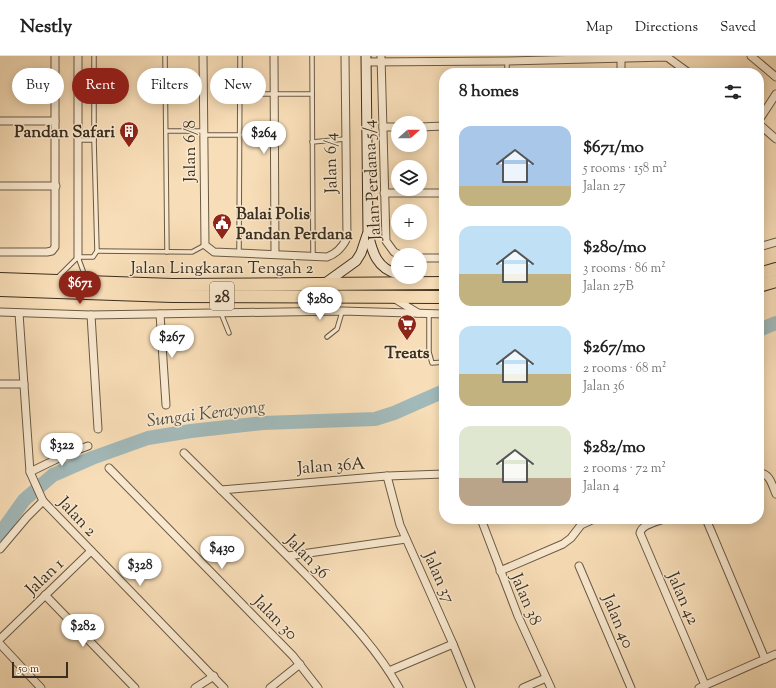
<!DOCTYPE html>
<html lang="en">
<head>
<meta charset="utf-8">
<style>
	:root { --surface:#fff; --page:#f6f6f6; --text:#222; --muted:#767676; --line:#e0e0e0; --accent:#8f2418 }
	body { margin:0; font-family:"Sorts Mill Goudy",serif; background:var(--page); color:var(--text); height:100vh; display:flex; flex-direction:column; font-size:15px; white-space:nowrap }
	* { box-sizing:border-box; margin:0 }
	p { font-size:13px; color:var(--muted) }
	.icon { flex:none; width:22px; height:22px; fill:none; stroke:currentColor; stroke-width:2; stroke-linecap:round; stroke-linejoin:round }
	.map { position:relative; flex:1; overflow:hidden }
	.drawer { position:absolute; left:439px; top:12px; width:325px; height:456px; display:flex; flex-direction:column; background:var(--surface); border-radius:16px; box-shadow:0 2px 10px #0003 }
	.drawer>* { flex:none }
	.banner { position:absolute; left:12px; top:12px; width:367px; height:36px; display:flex; gap:8px }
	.needle { width:26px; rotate:69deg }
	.tools { position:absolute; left:391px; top:60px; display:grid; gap:8px }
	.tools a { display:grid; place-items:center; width:36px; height:36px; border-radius:50%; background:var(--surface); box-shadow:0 2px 10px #0003; font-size:20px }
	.scale { position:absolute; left:12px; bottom:10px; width:56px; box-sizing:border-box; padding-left:4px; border:2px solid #3b2e1e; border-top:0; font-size:11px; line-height:14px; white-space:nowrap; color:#3b2e1e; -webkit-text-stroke:3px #faead1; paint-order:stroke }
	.price { position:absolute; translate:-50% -34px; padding:0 9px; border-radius:14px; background:#fff; color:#222; font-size:13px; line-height:26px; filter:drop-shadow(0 1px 2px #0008) }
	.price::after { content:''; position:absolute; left:50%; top:24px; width:12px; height:9px; margin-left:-6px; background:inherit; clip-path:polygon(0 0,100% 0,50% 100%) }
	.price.active { background:var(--accent); color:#fff }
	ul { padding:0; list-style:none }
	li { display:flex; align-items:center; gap:12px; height:100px; padding:0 20px }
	li span { display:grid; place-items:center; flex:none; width:112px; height:80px; border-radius:12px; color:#555 }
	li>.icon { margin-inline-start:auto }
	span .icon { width:48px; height:48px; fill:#fffc; stroke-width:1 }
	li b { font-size:17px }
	h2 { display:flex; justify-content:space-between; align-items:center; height:48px; padding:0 20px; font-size:17px }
	.chip { padding:0 14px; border-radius:18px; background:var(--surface); box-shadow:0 2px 10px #0003; font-size:14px; line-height:36px }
	.chip.active { background:var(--accent); color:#fff }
	header { display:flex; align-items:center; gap:24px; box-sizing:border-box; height:56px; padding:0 20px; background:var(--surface); border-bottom:1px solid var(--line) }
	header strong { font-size:19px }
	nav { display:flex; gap:22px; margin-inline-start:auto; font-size:14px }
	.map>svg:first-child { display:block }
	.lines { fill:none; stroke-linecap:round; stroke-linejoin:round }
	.river { stroke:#a2b9b9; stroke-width:14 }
	.lane-casing { stroke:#6a5a44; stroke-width:5.5 }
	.street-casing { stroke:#6a5a44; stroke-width:9 }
	.secondary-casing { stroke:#3b2e1e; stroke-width:11 }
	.highway-casing { stroke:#3b2e1e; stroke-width:14 }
	.lane { stroke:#faead1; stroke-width:3.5 }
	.street { stroke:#faead1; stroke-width:7 }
	.secondary { stroke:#faead1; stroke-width:9 }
	.highway { stroke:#f8deb8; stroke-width:12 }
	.labels { text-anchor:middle; stroke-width:3; stroke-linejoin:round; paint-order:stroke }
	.shield { fill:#faead1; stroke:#746654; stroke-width:1 }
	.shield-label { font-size:16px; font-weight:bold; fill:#3b2e1e }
	.poi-label { font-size:17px; font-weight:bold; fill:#3b2e1e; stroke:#faead1; text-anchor:end }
	.street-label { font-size:17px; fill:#3b2e1e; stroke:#faead1 }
	.water-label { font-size:18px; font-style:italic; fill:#555145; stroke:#faead1 }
</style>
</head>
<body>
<header>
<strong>Nestly</strong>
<nav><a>Map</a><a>Directions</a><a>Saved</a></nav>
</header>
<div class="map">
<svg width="776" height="632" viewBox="0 0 776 632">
	<rect width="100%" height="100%" fill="#f8deb8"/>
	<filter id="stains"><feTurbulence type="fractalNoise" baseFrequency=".005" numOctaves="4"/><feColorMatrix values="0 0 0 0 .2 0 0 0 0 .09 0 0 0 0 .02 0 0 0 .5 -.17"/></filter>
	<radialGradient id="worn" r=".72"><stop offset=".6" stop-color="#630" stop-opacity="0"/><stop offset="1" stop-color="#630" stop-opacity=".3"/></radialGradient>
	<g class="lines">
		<g class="river">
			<polyline points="759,274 776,267"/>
			<polyline points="0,478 24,444 53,419 92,402 148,382 191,375 263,367 375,363 394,357 444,335"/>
		</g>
		<defs>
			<g id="lane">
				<polyline points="165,0 167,196"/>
				<polyline points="312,0 313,200"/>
				<polyline points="507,5 507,17"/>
				<polyline points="78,27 94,29"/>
				<polyline points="240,38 312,38"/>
				<polyline points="166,75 204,75"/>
				<polyline points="204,79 240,79"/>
				<polyline points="78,84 94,84"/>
				<polyline points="312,86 345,83"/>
				<polyline points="97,195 192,196 205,189"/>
				<polyline points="239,197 240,0"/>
				<polyline points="78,201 93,201 97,195 94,84 94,0"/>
				<polyline points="78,201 86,223"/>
				<polyline points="58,221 78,201"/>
				<polyline points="221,257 229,277"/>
				<polyline points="429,258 429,296 432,307 444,306"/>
				<polyline points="327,281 337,273 342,256"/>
			</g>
			<g id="street">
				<polyline points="78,0 78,201"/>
				<path d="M203,0L205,189L214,196L327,201C336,198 343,190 347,182L345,0"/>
				<polyline points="274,0 275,198"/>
				<polyline points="381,0 386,185 394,196 400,199"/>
				<polyline points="751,0 776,21"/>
				<polyline points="621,3 621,17"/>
				<polyline points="366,6 507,5 667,1 689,17"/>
				<polyline points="759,64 776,38"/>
				<polyline points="0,65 55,65"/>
				<polyline points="759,68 776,83"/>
				<polyline points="383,71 398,71"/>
				<polyline points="420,71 444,70"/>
				<polyline points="0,130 56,130"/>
				<polyline points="384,137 444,137"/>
				<polyline points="759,191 776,186"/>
				<polyline points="0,196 47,196 52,195 55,191 55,0"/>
				<polyline points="420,202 444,202"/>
				<polyline points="395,243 418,257"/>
				<polyline points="0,256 91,259 342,255 444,258"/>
				<polyline points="19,257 30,416 43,445 224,632"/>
				<polyline points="160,258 166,349"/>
				<polyline points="91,259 98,373"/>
				<polyline points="0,328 24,328"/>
				<path d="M184,397C227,440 271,483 313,526C345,560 376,591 399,632"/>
				<polyline points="109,412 293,600 318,632"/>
				<polyline points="30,416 69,397 88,390"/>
				<path d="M759,417C770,417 772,429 776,438"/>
				<polyline points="387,420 400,469 453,588 471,632"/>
				<polyline points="221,434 387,420 444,418"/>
				<polyline points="481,463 518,560 551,632"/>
				<path d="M664,463C656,466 642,468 640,477L705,629"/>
				<polyline points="706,463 765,603"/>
				<polyline points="0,493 27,461 43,445"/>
				<polyline points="288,500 406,483"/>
				<polyline points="579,510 631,632"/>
				<polyline points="500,515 563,488 571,482 581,469 594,463"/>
				<polyline points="45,539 135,632"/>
				<polyline points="0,583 91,495"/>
				<polyline points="0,588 41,632"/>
				<polyline points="389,615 453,588"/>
				<polyline points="195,632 214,620"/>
				<polyline points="270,632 300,608"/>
				<polyline points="523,632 546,622"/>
				<polyline points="699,632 776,598"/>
			</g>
			<g id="secondary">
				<path d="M366,0L368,177C372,196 377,213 398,218"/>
				<polyline points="324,228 356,205 361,197 367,179"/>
			</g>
			<g id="highway">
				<polyline points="759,218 776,213"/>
				<polyline points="0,223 173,229 444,227"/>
				<polyline points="759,230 776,225"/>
				<polyline points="0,234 172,240 444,241"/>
			</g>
		</defs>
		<use href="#lane" class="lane-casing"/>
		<use href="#street" class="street-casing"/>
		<use href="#secondary" class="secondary-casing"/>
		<use href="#highway" class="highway-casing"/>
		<use href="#lane" class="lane"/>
		<use href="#street" class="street"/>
		<use href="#secondary" class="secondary"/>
		<use href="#highway" class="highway"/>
	</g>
	<defs>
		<symbol id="building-pin" viewBox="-11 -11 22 30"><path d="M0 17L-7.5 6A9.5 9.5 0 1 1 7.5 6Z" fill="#8f2418" stroke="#faead1"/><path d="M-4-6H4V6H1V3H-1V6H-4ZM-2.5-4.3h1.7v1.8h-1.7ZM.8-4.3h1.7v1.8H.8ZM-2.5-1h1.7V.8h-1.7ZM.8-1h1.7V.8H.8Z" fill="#fff"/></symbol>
		<symbol id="civic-pin" viewBox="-11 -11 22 30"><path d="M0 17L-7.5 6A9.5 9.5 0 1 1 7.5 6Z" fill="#8f2418" stroke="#faead1"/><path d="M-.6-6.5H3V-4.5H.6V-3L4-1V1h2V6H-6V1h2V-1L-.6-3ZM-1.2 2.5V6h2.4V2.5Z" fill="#fff"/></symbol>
		<symbol id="supermarket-pin" viewBox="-11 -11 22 30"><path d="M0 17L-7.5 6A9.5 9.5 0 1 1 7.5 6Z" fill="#8f2418" stroke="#faead1"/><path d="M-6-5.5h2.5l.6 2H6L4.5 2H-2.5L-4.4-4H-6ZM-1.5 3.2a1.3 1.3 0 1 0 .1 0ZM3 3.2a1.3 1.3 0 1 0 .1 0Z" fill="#fff"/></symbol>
	</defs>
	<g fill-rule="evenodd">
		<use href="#building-pin" x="118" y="64" width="22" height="30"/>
		<use href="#civic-pin" x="211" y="156" width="22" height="30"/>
		<use href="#supermarket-pin" x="396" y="257" width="22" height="30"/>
	</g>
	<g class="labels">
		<rect class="shield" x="210" y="226" width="24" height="28" rx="3"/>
		<g class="shield-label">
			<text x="222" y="246">28</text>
		</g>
		<g class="poi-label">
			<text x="115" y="81">Pandan Safari</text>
			<text x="236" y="163" text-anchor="start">Balai Polis<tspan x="236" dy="20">Pandan Perdana</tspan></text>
			<text x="407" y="302" text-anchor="middle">Treats</text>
		</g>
		<g class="street-label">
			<text transform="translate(189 95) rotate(-90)" y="6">Jalan 6/8</text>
			<text transform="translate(330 107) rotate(-91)" y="6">Jalan 6/4</text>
			<text transform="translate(371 124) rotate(-93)" y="6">Jalan Perdana 5/4</text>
			<text x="222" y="217">Jalan Lingkaran Tengah 2</text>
			<text transform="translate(331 409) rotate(-4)" y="6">Jalan 36A</text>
			<text transform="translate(78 460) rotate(47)" y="6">Jalan 2</text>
			<text transform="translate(308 500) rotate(46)" y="6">Jalan 36</text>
			<text transform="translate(44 520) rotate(-44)" y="6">Jalan 1</text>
			<text transform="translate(440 521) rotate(66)" y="6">Jalan 37</text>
			<text transform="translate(684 542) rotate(66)" y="6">Jalan 42</text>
			<text transform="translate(527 543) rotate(67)" y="6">Jalan 38</text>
			<text transform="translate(276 561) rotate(45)" y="6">Jalan 30</text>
			<text transform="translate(619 565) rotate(67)" y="6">Jalan 40</text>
		</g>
		<g class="water-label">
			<text transform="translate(206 357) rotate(-7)" y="6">Sungai Kerayong</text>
		</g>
	</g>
	<rect width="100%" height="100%" filter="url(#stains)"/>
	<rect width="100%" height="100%" fill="url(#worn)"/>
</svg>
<div class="tools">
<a><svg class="needle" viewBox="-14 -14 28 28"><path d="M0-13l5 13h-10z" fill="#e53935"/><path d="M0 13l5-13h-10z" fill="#767676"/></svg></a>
<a><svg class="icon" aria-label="layers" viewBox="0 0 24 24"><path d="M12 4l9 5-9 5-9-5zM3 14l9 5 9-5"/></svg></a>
<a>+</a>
<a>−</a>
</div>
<div class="scale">50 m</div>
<b class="price" style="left:264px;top:99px">$264</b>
<b class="price active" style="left:80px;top:249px">$671</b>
<b class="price" style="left:320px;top:265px">$280</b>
<b class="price" style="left:172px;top:303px">$267</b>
<b class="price" style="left:62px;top:411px">$322</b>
<b class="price" style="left:222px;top:514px">$430</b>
<b class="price" style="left:140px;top:531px">$328</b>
<b class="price" style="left:83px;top:592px">$282</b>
<div class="banner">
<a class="chip">Buy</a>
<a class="chip active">Rent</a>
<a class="chip">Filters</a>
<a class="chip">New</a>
</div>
<section class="drawer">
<h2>8 homes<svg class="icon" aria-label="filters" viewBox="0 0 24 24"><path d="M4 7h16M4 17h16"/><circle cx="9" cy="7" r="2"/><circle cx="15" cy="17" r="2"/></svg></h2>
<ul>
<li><span style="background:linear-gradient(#a9c7e8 75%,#c2b280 0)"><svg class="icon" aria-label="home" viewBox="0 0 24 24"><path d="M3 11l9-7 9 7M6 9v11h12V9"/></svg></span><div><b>$671/mo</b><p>5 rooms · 158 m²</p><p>Jalan 27</p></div></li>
<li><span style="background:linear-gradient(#bfe0f5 60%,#c2b280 0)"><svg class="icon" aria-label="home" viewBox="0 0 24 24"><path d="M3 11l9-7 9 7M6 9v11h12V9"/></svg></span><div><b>$280/mo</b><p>3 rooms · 86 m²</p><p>Jalan 27B</p></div></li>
<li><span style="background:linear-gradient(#bfe0f5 60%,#c2b280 0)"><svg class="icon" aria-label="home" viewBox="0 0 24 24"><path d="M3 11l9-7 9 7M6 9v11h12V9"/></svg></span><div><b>$267/mo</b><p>2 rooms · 68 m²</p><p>Jalan 36</p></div></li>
<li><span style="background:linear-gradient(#dfe7d0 65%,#b9a48a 0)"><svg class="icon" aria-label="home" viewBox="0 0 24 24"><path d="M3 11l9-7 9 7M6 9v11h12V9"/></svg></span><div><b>$282/mo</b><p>2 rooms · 72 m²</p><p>Jalan 4</p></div></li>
</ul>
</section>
</div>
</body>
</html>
